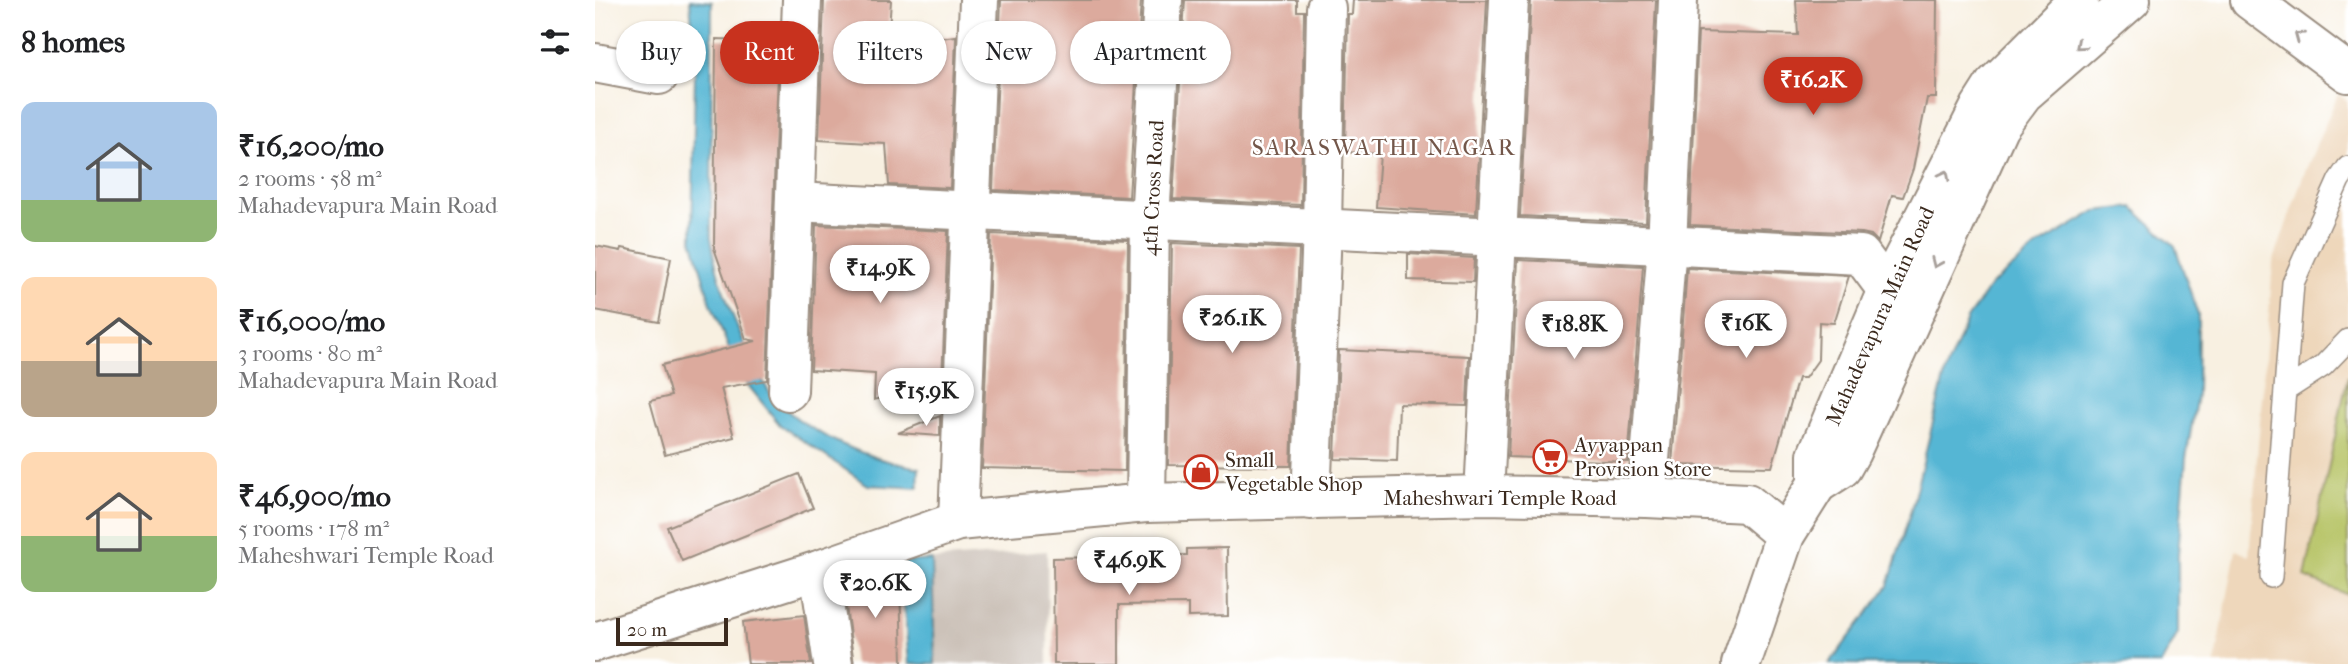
<!DOCTYPE html>
<html lang="en">
<head>
<meta charset="utf-8">
<style>
	:root { --surface:#fff; --page:#f6f6f6; --text:#202124; --muted:#757577; --accent:#c8321e }
	body { margin:0; font-family:"IM FELL French Canon",serif; background:var(--page); color:var(--text); height:100vh; display:flex; flex-direction:column; font-size:26px; white-space:nowrap }
	* { box-sizing:border-box; margin:0 }
	p { font-size:23px; color:var(--muted) }
	.icon { flex:none; width:38px; height:38px; fill:none; stroke:currentColor; stroke-width:2; stroke-linecap:round; stroke-linejoin:round }
	.map { position:relative; flex:1; overflow:hidden }
	.sheet { display:flex; flex-direction:column; background:var(--surface); width:595px }
	.sheet>* { flex:none }
	.hud { position:absolute; left:21px; top:21px; width:665px; height:63px; display:flex; gap:14px }
	.scale { position:absolute; left:21px; bottom:18px; width:112px; box-sizing:border-box; padding-left:7px; border:4px solid #3b2a1e; border-top:0; font-size:19px; line-height:24px; white-space:nowrap; color:#3b2a1e; -webkit-text-stroke:5px #fff; paint-order:stroke }
	.price { position:absolute; translate:-50% -60px; padding:0 16px; border-radius:24px; background:#fff; color:#222; font-size:23px; line-height:46px; filter:drop-shadow(0 2px 4px #0008) }
	.price::after { content:''; position:absolute; left:50%; top:42px; width:21px; height:16px; margin-left:-10px; background:inherit; clip-path:polygon(0 0,100% 0,50% 100%) }
	.price.current { background:var(--accent); color:#fff }
	ul { padding:0; list-style:none }
	li { display:flex; align-items:center; gap:21px; height:175px; padding:0 21px }
	li span { display:grid; place-items:center; flex:none; width:196px; height:140px; border-radius:14px; color:#555 }
	li>.icon { margin-inline-start:auto }
	span .icon { width:84px; height:84px; fill:#fffc; stroke-width:1 }
	li b { font-size:30px }
	h2 { display:flex; justify-content:space-between; align-items:center; height:84px; padding:0 21px; font-size:30px }
	.chip { padding:0 24px; border-radius:32px; background:var(--surface); box-shadow:0 2px 5px #0004; font-size:24px; line-height:63px }
	.chip.current { background:var(--accent); color:#fff }
	main { display:flex; flex:1; min-height:0 }
	.map>svg:first-child { display:block }
	.built { fill:#eed7bb }
	.industrial { fill:#ccc2b9 }
	.green { fill:#b6c365; stroke:#787642; stroke-width:2 }
	.water { fill:#55b6d4; stroke:#487079; stroke-width:2 }
	.building { fill:#dcaa9d }
	.lines { fill:none; stroke-linecap:round; stroke-linejoin:round }
	.service-casing { stroke:#9a8d80; stroke-width:24 }
	.minor-casing { stroke:#9a8d80; stroke-width:42 }
	.tertiary-casing { stroke:#9a8d80; stroke-width:42 }
	.service { stroke:#fff; stroke-width:21 }
	.minor { stroke:#fff; stroke-width:38 }
	.tertiary { stroke:#fff; stroke-width:38 }
	.oneway { stroke:#a79f9a }
	.labels { text-anchor:middle; stroke-width:5; stroke-linejoin:round; paint-order:stroke }
	.street-label { font-size:21px; fill:#3b2a1e; stroke:#fff }
	.poi-label { font-size:21px; fill:#3b2a1e; stroke:#fff; text-anchor:start }
	.neighbourhood-label { font-size:23px; letter-spacing:2px; fill:#73574a; stroke:#fff }
</style>
</head>
<body>
<main>
<section class="sheet">
<h2>8 homes<svg class="icon" aria-label="filters" viewBox="0 0 24 24"><path d="M4 7h16M4 17h16"/><circle cx="9" cy="7" r="2"/><circle cx="15" cy="17" r="2"/></svg></h2>
<ul>
<li><span style="background:linear-gradient(#a9c7e8 70%,#8fb573 0)"><svg class="icon" aria-label="home" viewBox="0 0 24 24"><path d="M3 11l9-7 9 7M6 9v11h12V9"/></svg></span><div><b>₹16,200/mo</b><p>2 rooms · 58 m²</p><p>Mahadevapura Main Road</p></div></li>
<li><span style="background:linear-gradient(#ffd9b3 60%,#b9a48a 0)"><svg class="icon" aria-label="home" viewBox="0 0 24 24"><path d="M3 11l9-7 9 7M6 9v11h12V9"/></svg></span><div><b>₹16,000/mo</b><p>3 rooms · 80 m²</p><p>Mahadevapura Main Road</p></div></li>
<li><span style="background:linear-gradient(#ffd9b3 60%,#8fb573 0)"><svg class="icon" aria-label="home" viewBox="0 0 24 24"><path d="M3 11l9-7 9 7M6 9v11h12V9"/></svg></span><div><b>₹46,900/mo</b><p>5 rooms · 178 m²</p><p>Maheshwari Temple Road</p></div></li>
</ul>
</section>
<div class="map">
<svg width="1753" height="664" viewBox="0 0 1753 664">
	<rect width="100%" height="100%" fill="#fff"/>
	<filter id="ink" filterUnits="userSpaceOnUse"><feTurbulence type="fractalNoise" baseFrequency=".0143" numOctaves="2"/><feDisplacementMap in="SourceGraphic" scale="14" xChannelSelector="R" yChannelSelector="G"/><feConvolveMatrix kernelMatrix="1 2 1 2 8 2 1 2 1" color-interpolation-filters="sRGB"/></filter>
	<filter id="wash" filterUnits="userSpaceOnUse"><feTurbulence type="fractalNoise" baseFrequency=".00686" numOctaves="4" result="noise"/><feDisplacementMap in="SourceGraphic" scale="28" xChannelSelector="R" yChannelSelector="G"/><feGaussianBlur stdDeviation="1.57" result="paint"/><feColorMatrix in="noise" values="0 0 0 0 0 0 0 0 0 0 0 0 0 0 0 0 0 1.4 0 .05"/><feComposite in="paint" operator="in"/></filter>
	<g filter="url(#wash)">
		<rect width="100%" height="100%" fill="#f8f0e1"/>
		<polygon class="built" points="1743,94 1753,102 1753,376 1710,577 1753,595 1753,664 1620,664 1641,550 1654,556 1678,263 1707,179"/>
		<polygon class="industrial" points="452,551 453,664 340,664 337,560"/>
		<polygon class="green" points="1753,376 1753,595 1710,577"/>
		<g class="water">
			<path d="M95,0L117,2L116,238C118,248 119,259 122,269C130,299 161,379 181,400C216,436 275,460 324,468L323,488L273,485L185,425L144,374L115,301L97,239L100,68Z"/>
			<polygon points="1537,207 1580,246 1603,315 1602,395 1591,458 1583,554 1583,633 1566,664 1234,664 1293,586 1316,510 1351,370 1372,319 1395,286 1444,245 1501,211"/>
			<polygon points="337,560 340,664 314,664 305,562"/>
		</g>
		<g id="blocks">
			<g class="building">
				<polygon points="229,0 296,0 293,45 361,36 355,188 294,185 291,144 224,140"/>
				<polygon points="406,0 546,0 534,197 398,190"/>
				<polygon points="590,0 702,0 702,11 709,11 706,205 578,199"/>
				<polygon points="758,0 892,0 881,214 781,207 785,154 750,152 753,14 757,14"/>
				<polygon points="936,0 1061,0 1051,222 925,216"/>
				<polygon points="1201,0 1342,0 1341,98 1332,98 1318,169 1308,197 1297,195 1283,242 1276,235 1267,233 1095,225 1103,32 1203,35"/>
				<polygon points="121,39 184,41 172,380 126,388 139,437 70,455 55,401 76,396 67,365 161,341 151,339 119,248"/>
				<polygon points="221,225 353,231 347,381 279,400 280,374 216,370"/>
				<polygon points="396,234 533,240 530,471 387,468"/>
				<polygon points="577,243 704,249 696,466 573,465"/>
				<polygon points="0,246 26,251 27,248 76,258 64,322 0,310"/>
				<polygon points="813,254 879,258 878,282 813,280"/>
				<polygon points="923,260 1048,266 1033,462 913,457"/>
				<polygon points="1092,268 1254,276 1239,323 1224,322 1223,360 1210,378 1203,378 1177,467 1077,465"/>
				<polygon points="744,350 874,356 872,406 804,404 802,461 740,459"/>
				<polygon points="345,416 345,436 303,433"/>
				<polygon points="204,474 218,508 87,561 72,527"/>
				<polygon points="632,548 633,616 593,617 593,604 524,605 524,664 459,664 458,558 592,555 592,549"/>
				<polygon points="305,578 307,664 259,664 248,585 264,579"/>
				<polygon points="209,615 216,664 153,664 148,622"/>
			</g>
		</g>
	</g>
	<g filter="url(#ink)">
		<use href="#blocks" fill-opacity="0" stroke="#9a8d80" stroke-width="2"/>
		<g class="lines">
			<defs>
				<g id="service">
					<polyline points="1691,390 1728,366 1753,340"/>
					<polyline points="1676,577 1698,283 1744,180 1753,167"/>
				</g>
				<g id="minor">
					<polyline points="0,63 64,75"/>
					<polyline points="200,202 1266,255 1292,290"/>
					<polyline points="193,391 207,0"/>
					<polyline points="889,495 914,0"/>
					<polyline points="1052,498 1072,245 1083,0"/>
					<polyline points="716,500 727,229 731,8"/>
					<polyline points="551,503 555,220 568,0"/>
					<polyline points="363,521 384,0"/>
					<polyline points="224,570 238,664"/>
				</g>
				<g id="tertiary">
					<polyline points="1655,0 1753,73"/>
					<polyline points="1222,484 1247,468 1256,452 1404,126 1428,94 1536,0"/>
					<polyline points="0,642 224,570 363,521 551,503 889,495 1052,498 1152,503 1190,535"/>
					<polyline points="1146,664 1190,535 1222,484 1222,455 1292,290 1385,107 1399,85 1484,0"/>
				</g>
			</defs>
			<use href="#service" class="service-casing"/>
			<use href="#minor" class="minor-casing"/>
			<use href="#tertiary" class="tertiary-casing"/>
			<use href="#service" class="service"/>
			<use href="#minor" class="minor"/>
			<use href="#tertiary" class="tertiary"/>
		</g>
		<defs><path id="oneway-chevron" d="M-2-3.5L2.5 0L-2 3.5" fill="none" stroke-width="1.6" stroke-linecap="round" stroke-linejoin="round" transform="scale(1.75)"/></defs>
		<g class="oneway">
			<use href="#oneway-chevron" transform="translate(1704 36) rotate(-143)"/>
			<use href="#oneway-chevron" transform="translate(1485 45) rotate(139)"/>
			<use href="#oneway-chevron" transform="translate(1350 175) rotate(-63)"/>
			<use href="#oneway-chevron" transform="translate(1341 263) rotate(114)"/>
		</g>
	</g>
	<defs>
		<symbol id="supermarket-ring" viewBox="-11 -11 22 22"><circle r="9.5" fill="#fff" stroke="#c8321e" stroke-width="1.5"/><path d="M-6-5.5h2.5l.6 2H6L4.5 2H-2.5L-4.4-4H-6ZM-1.5 3.2a1.3 1.3 0 1 0 .1 0ZM3 3.2a1.3 1.3 0 1 0 .1 0Z" fill="#c8321e"/></symbol>
		<symbol id="shop-ring" viewBox="-11 -11 22 22"><circle r="9.5" fill="#fff" stroke="#c8321e" stroke-width="1.5"/><path d="M-5-2.5h2.3a2.7 3.5 0 0 1 5.4 0H5L5.5 6h-11ZM-1.5-2.5h3a1.5 2.3 0 0 0-3 0Z" fill="#c8321e"/></symbol>
	</defs>
	<g fill-rule="evenodd">
		<use href="#supermarket-ring" x="936" y="438" width="38" height="38"/>
		<use href="#shop-ring" x="587" y="453" width="38" height="38"/>
	</g>
	<g class="labels">
		<g class="street-label">
			<text transform="translate(558 188) rotate(-87)" y="7">4th Cross Road</text>
			<text transform="translate(1285 316) rotate(-66)" y="7">Mahadevapura Main Road</text>
			<text x="905" y="505">Maheshwari Temple Road</text>
		</g>
		<g class="poi-label">
			<text x="979" y="452">Ayyappan<tspan x="979" dy="24">Provision Store</tspan></text>
			<text x="630" y="467">Small<tspan x="630" dy="24">Vegetable Shop</tspan></text>
		</g>
		<g class="neighbourhood-label">
			<text x="789" y="155">SARASWATHI NAGAR</text>
		</g>
	</g>
</svg>
<div class="scale">20 m</div>
<b class="price current" style="left:1218px;top:117px">₹16.2K</b>
<b class="price" style="left:285px;top:305px">₹14.9K</b>
<b class="price" style="left:637px;top:355px">₹26.1K</b>
<b class="price" style="left:1151px;top:360px">₹16K</b>
<b class="price" style="left:979px;top:361px">₹18.8K</b>
<b class="price" style="left:331px;top:428px">₹15.9K</b>
<b class="price" style="left:534px;top:597px">₹46.9K</b>
<b class="price" style="left:280px;top:620px">₹20.6K</b>
<div class="hud">
<a class="chip">Buy</a>
<a class="chip current">Rent</a>
<a class="chip">Filters</a>
<a class="chip">New</a>
<a class="chip">Apartment</a>
</div>
</div>
</main>
</body>
</html>
